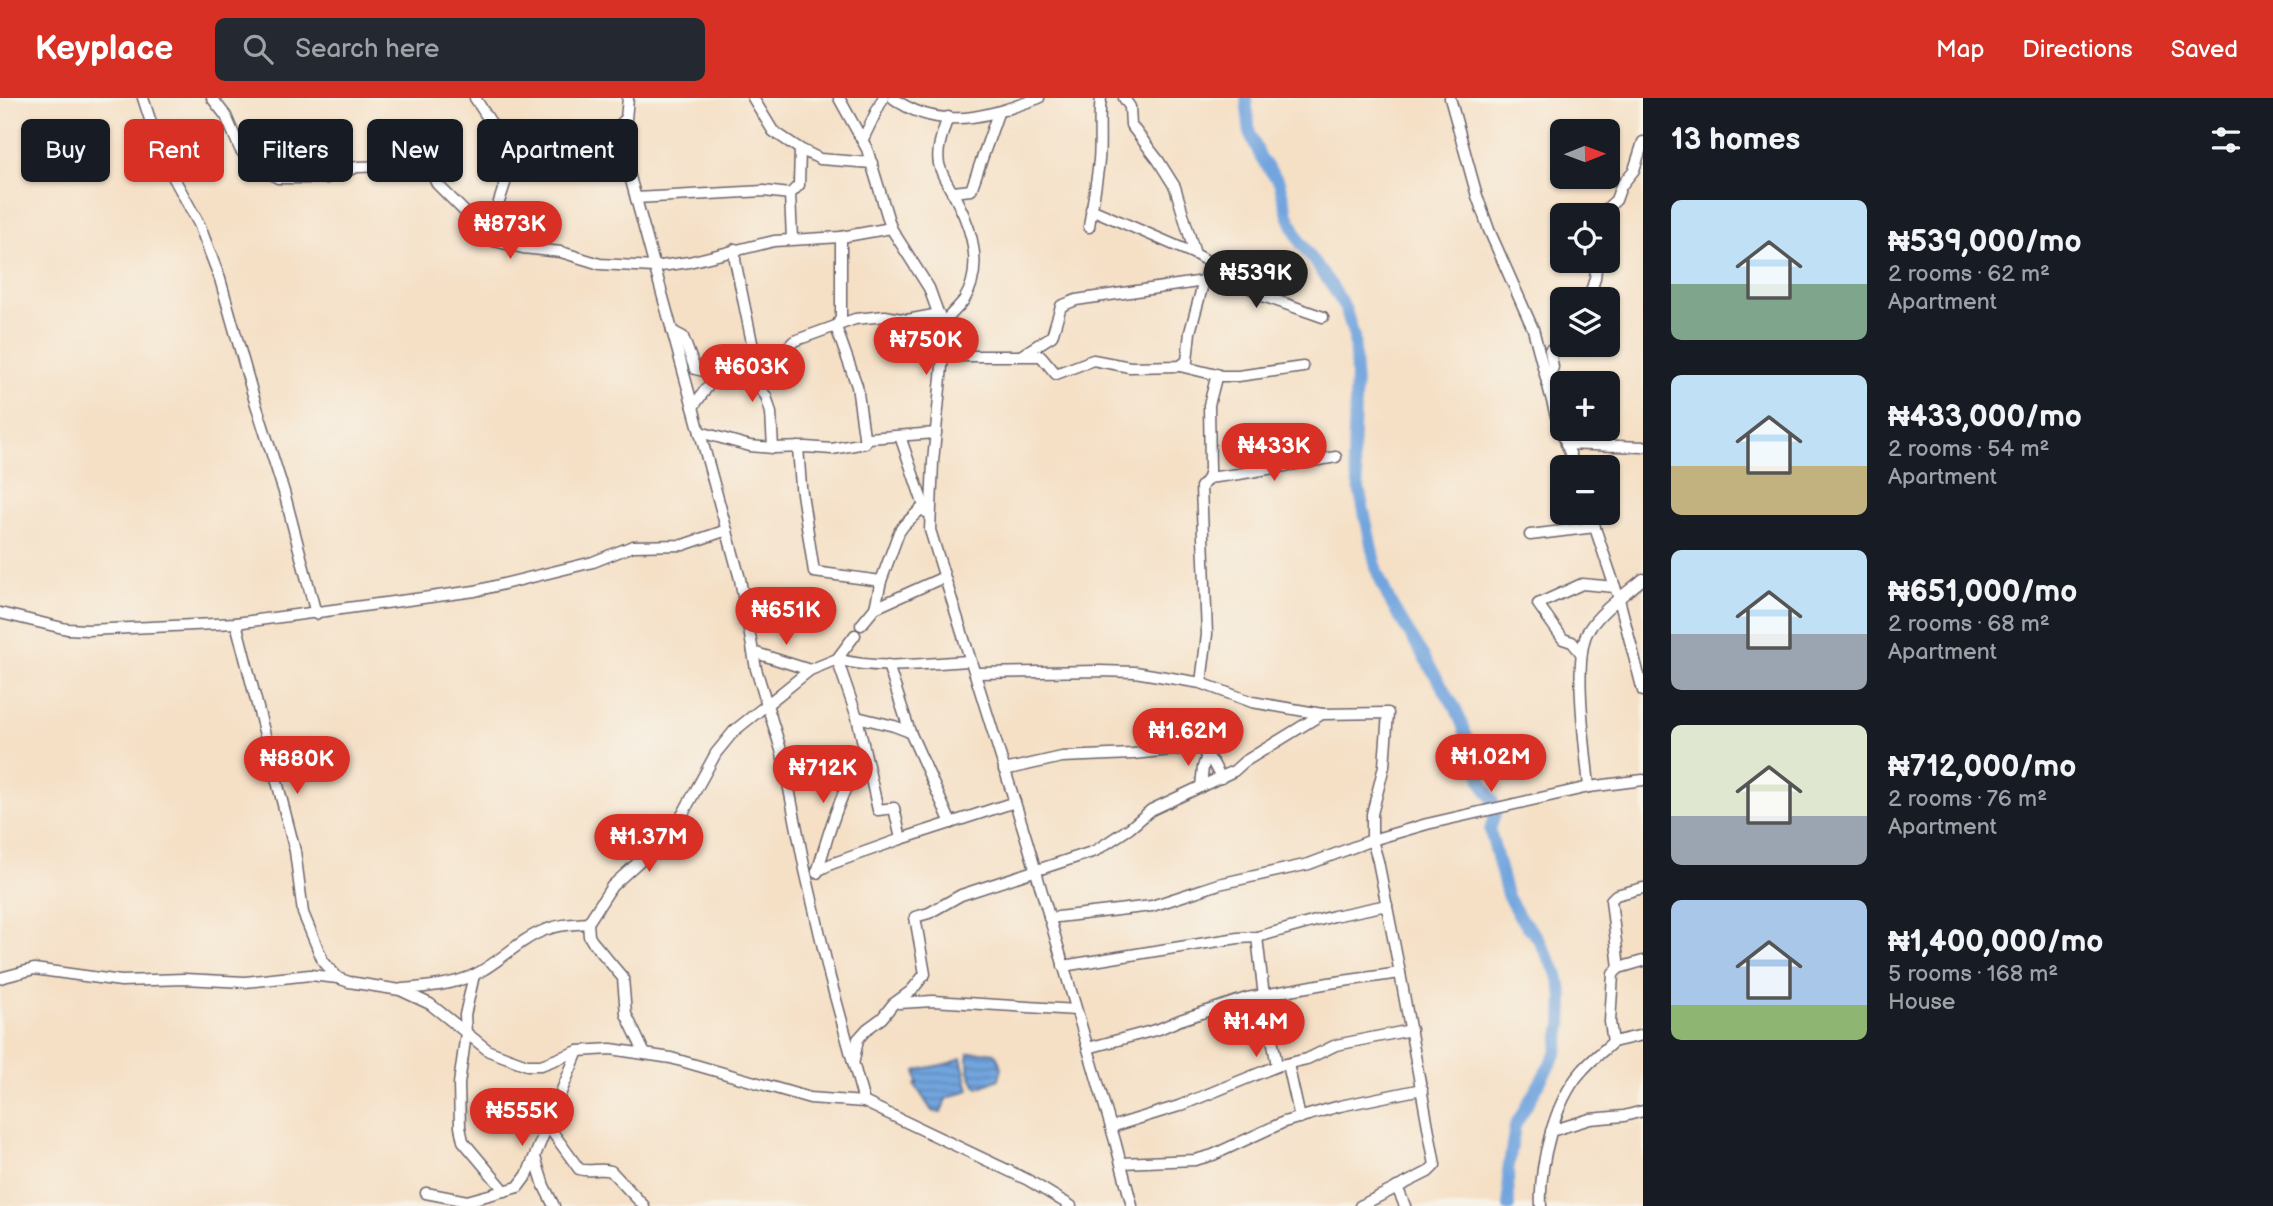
<!DOCTYPE html>
<html lang="en">
<head>
<meta charset="utf-8">
<style>
	:root { --surface:#171b24; --page:#242831; --text:#f1f3f6; --muted:#9ea1a6; --accent:#d93025 }
	body { margin:0; font-family:"Balsamiq Sans",sans-serif; background:var(--page); color:var(--text); height:100vh; display:flex; flex-direction:column; font-size:26px; white-space:nowrap }
	* { box-sizing:border-box; margin:0 }
	p { font-size:23px; color:var(--muted) }
	.icon { flex:none; width:38px; height:38px; fill:none; stroke:currentColor; stroke-width:2; stroke-linecap:round; stroke-linejoin:round }
	.map { position:relative; flex:1; overflow:hidden }
	.side { display:flex; flex-direction:column; background:var(--surface); width:630px }
	.side>* { flex:none }
	.top-card { position:absolute; left:21px; top:21px; width:665px; height:63px; display:flex; gap:14px }
	.needle { width:46px; rotate:89deg }
	.tools { position:absolute; left:1550px; top:21px; display:grid; gap:14px }
	.tools a { display:grid; place-items:center; width:70px; height:70px; border-radius:10px; background:var(--surface); box-shadow:0 2px 5px #0004; font-size:35px }
	.price { position:absolute; translate:-50% -60px; padding:0 16px; border-radius:24px; background:var(--accent); color:#fff; font-size:23px; line-height:46px; filter:drop-shadow(0 2px 4px #0008) }
	.price::after { content:''; position:absolute; left:50%; top:42px; width:21px; height:16px; margin-left:-10px; background:inherit; clip-path:polygon(0 0,100% 0,50% 100%) }
	.price.active { background:#222; color:#fff }
	ul { padding:0; list-style:none }
	li { display:flex; align-items:center; gap:21px; height:175px; padding:0 28px }
	li span { display:grid; place-items:center; flex:none; width:196px; height:140px; border-radius:10px; color:#555 }
	li>.icon { margin-inline-start:auto }
	span .icon { width:84px; height:84px; fill:#fffc; stroke-width:1 }
	li b { font-size:30px }
	h2 { display:flex; justify-content:space-between; align-items:center; height:84px; padding:0 28px; font-size:30px }
	.chip { padding:0 24px; border-radius:10px; background:var(--surface); box-shadow:0 2px 5px #0004; font-size:24px; line-height:63px }
	.chip.active { background:var(--accent); color:#fff }
	header { display:flex; align-items:center; gap:42px; box-sizing:border-box; height:98px; padding:0 35px; background:var(--accent); color:#fff }
	header strong { font-size:33px }
	nav { display:flex; gap:38px; margin-inline-start:auto; font-size:24px }
	.search { width:490px; height:63px; background:var(--page); display:flex; align-items:center; gap:18px; box-sizing:border-box; padding:0 24px; border-radius:10px; color:var(--muted); font-size:26px }
	main { display:flex; flex:1; min-height:0 }
	.map>svg:first-child { display:block }
	.water { fill:url(#water-rules); stroke:#4a648c; stroke-width:2 }
	.lines { fill:none; stroke-linecap:round; stroke-linejoin:round }
	.river { stroke:#72a5de; stroke-width:12 }
	.minor-casing { stroke:#6c646c; stroke-width:13 }
	.minor { stroke:#fff; stroke-width:10 }
</style>
</head>
<body>
<header>
<strong>Keyplace</strong>
<div class="search"><svg class="icon" aria-label="search" viewBox="0 0 24 24"><circle cx="10" cy="10" r="6"/><path d="M15 15l6 6"/></svg>Search here</div>
<nav><a>Map</a><a>Directions</a><a>Saved</a></nav>
</header>
<main>
<div class="map">
<svg width="1643" height="1108" viewBox="0 0 1643 1108">
	<defs>
		<pattern id="water-rules" width="6" height="5" patternUnits="userSpaceOnUse" patternTransform="scale(1.75)"><rect width="6" height="5" fill="#72a5de"/><path d="M0 2.5h6" fill="none" stroke="#5d86b5"/></pattern>
	</defs>
	<rect width="100%" height="100%" fill="#f7f3e8"/>
	<filter id="ink" filterUnits="userSpaceOnUse"><feTurbulence type="fractalNoise" baseFrequency=".0143" numOctaves="2"/><feDisplacementMap in="SourceGraphic" scale="14" xChannelSelector="R" yChannelSelector="G"/><feConvolveMatrix kernelMatrix="1 2 1 2 8 2 1 2 1" color-interpolation-filters="sRGB"/></filter>
	<filter id="wash" filterUnits="userSpaceOnUse"><feTurbulence type="fractalNoise" baseFrequency=".00686" numOctaves="4" result="noise"/><feDisplacementMap in="SourceGraphic" scale="28" xChannelSelector="R" yChannelSelector="G"/><feGaussianBlur stdDeviation="1.57" result="paint"/><feColorMatrix in="noise" values="0 0 0 0 0 0 0 0 0 0 0 0 0 0 0 0 0 1.4 0 .05"/><feComposite in="paint" operator="in"/></filter>
	<g filter="url(#wash)">
		<rect width="100%" height="100%" fill="#f5e0c6"/>
		<g class="water">
			<path d="M988,954L995,955L1002,970L999,981L978,990C970,980 966,968 969,955Z"/>
			<path d="M961,960L969,992L946,1001L941,1015L932,1013L915,987L917,985L916,973C931,967 947,969 961,960Z"/>
		</g>
		<g class="lines">
			<polyline class="river" points="1246,0 1250,36 1262,62 1279,84 1288,117 1300,144 1332,188 1346,212 1354,239 1356,276 1353,362 1377,474 1390,504 1456,611 1473,654 1482,685 1492,701 1495,715 1490,732 1507,797 1519,818 1537,839 1549,861 1558,877 1563,899 1562,927 1557,954 1515,1028 1508,1073 1509,1108"/>
		</g>
	</g>
	<g filter="url(#ink)">
		<g class="lines">
			<defs>
				<g id="minor">
					<polyline points="143,0 156,40 170,73 199,126 220,181 253,297 284,394 316,516"/>
					<polyline points="212,0 226,18 240,51 246,59 278,80 326,80 357,69 387,68 412,64 424,65 430,72 437,86 494,143 523,150 561,154 600,166 654,169 689,164 774,143 841,139 891,130"/>
					<polyline points="475,0 500,39 508,62 509,73 498,107 494,143"/>
					<polyline points="628,0 626,21 611,35 611,51 629,75 740,481 756,571 782,655 805,772 830,880 864,1004 1028,1082 1071,1108"/>
					<polyline points="753,0 773,33 800,51 820,61 872,65"/>
					<polyline points="839,0 867,51 891,130 929,190 942,226 943,258 933,364 930,432 1027,743 1115,1043 1132,1108"/>
					<path d="M893,0C940,35 989,18 1039,0"/>
					<polyline points="1450,0 1477,98 1489,132 1533,231 1556,318 1575,369"/>
					<polyline points="863,41 883,0"/>
					<polyline points="953,94 971,92 998,15"/>
					<polyline points="636,100 764,93 790,96"/>
					<polyline points="1091,111 1195,156"/>
					<polyline points="1605,117 1605,112 1616,102 1621,88 1634,72 1643,44"/>
					<path d="M1089,129C1092,107 1097,84 1099,62C1101,41 1098,21 1101,0"/>
					<polyline points="841,139 841,220 836,229 857,288 865,345"/>
					<polyline points="792,141 790,96 799,87 800,51"/>
					<polyline points="735,151 735,162 755,259"/>
					<polyline points="1209,164 1263,198 1323,219"/>
					<polyline points="1589,201 1595,180 1597,163"/>
					<path d="M942,226C949,218 958,210 964,202C983,172 973,134 958,105C952,92 942,80 939,66C936,51 943,34 948,19"/>
					<polyline points="672,233 683,239 695,271 704,273 718,267 782,255 794,243 855,221 885,218 907,222 939,216"/>
					<polyline points="1022,257 1052,238 1061,208 1076,202 1204,183"/>
					<polyline points="943,258 1041,258 1056,276 1093,262 1130,269 1180,268 1187,263 1190,234 1209,164 1195,156 1175,89 1158,62 1131,27 1130,9 1124,0"/>
					<polyline points="751,260 758,289 766,298 771,315 773,350"/>
					<polyline points="1180,268 1221,278 1238,278 1303,269"/>
					<polyline points="1547,285 1553,269 1550,252 1563,246"/>
					<polyline points="693,309 716,277 718,267"/>
					<polyline points="700,334 750,348 773,350 806,349 832,351 865,345 868,340 936,335"/>
					<polyline points="900,338 926,414"/>
					<polyline points="1566,346 1643,349"/>
					<polyline points="798,349 801,389 814,474 881,483"/>
					<polyline points="1208,380 1239,376 1336,359"/>
					<polyline points="1590,415 1619,501 1643,593"/>
					<polyline points="1530,437 1595,429"/>
					<polyline points="875,510 881,483 899,434 904,427 924,408"/>
					<polyline points="0,515 67,531 88,532 236,525 475,493 593,464 633,448 683,447 727,432"/>
					<polyline points="236,525 295,753 303,815 323,863 338,880"/>
					<polyline points="861,527 875,510 944,479"/>
					<polyline points="753,554 810,572"/>
					<polyline points="1581,555 1572,544 1563,541 1538,506 1582,486 1615,489"/>
					<polyline points="837,561 857,619 878,712 894,710 901,741"/>
					<path d="M837,561C879,573 926,565 970,563"/>
					<polyline points="888,567 910,634 951,725"/>
					<polyline points="975,575 1099,573 1135,574 1201,585 1252,604 1322,616 1388,615 1384,668 1372,716 1372,742 1378,763 1400,875 1435,1067 1428,1074 1360,1108"/>
					<polyline points="1201,585 1207,536 1201,389 1208,380 1210,371 1209,307 1217,276"/>
					<polyline points="857,619 894,628 910,634"/>
					<polyline points="1004,672 1062,659 1133,656 1199,649 1213,665 1221,680"/>
					<polyline points="1201,689 1203,669 1207,657"/>
					<path d="M1589,689C1586,654 1572,561 1588,533C1601,512 1624,497 1643,481"/>
					<polyline points="817,773 831,766 901,741 1015,704"/>
					<path d="M817,775C829,733 840,693 865,656"/>
					<polyline points="1049,820 1152,808 1219,786 1309,766 1372,742 1427,726 1589,689 1643,682"/>
					<polyline points="1257,839 1263,890 1277,968"/>
					<polyline points="1063,868 1155,853 1238,840 1257,839 1334,818 1387,807"/>
					<polyline points="1619,870 1611,802 1616,797 1643,790"/>
					<polyline points="474,877 465,917 466,935 459,986 460,1029 463,1043 505,1093"/>
					<polyline points="0,880 34,871 121,883 184,881 245,884 310,877 338,880 349,884 400,892 430,906 489,953 527,967 541,967 578,953 611,951 671,960 810,1000 864,1004"/>
					<path d="M402,891C427,889 453,887 476,876C500,864 520,841 545,832C559,826 574,826 588,825"/>
					<polyline points="899,905 933,903 1076,912"/>
					<polyline points="1613,944 1643,937"/>
					<polyline points="1088,950 1159,931 1180,922 1247,900 1329,885 1400,875"/>
					<polyline points="645,956 626,916 623,880 592,843 589,838 588,825 612,788 674,732 716,655 734,633 810,572 837,561 855,537"/>
					<polyline points="854,962 858,941 867,931 882,920 893,906 911,893 925,876 915,819 929,815 961,797 1095,753 1130,730 1151,712 1234,673 1244,664 1322,616"/>
					<polyline points="1288,966 1300,1020"/>
					<path d="M548,1028L579,1071C590,1075 600,1069 611,1073L644,1108"/>
					<polyline points="1111,1029 1179,1008 1277,968 1307,961 1336,947 1411,932"/>
					<polyline points="1551,1033 1590,1021 1624,1018 1643,1013"/>
					<polyline points="535,1059 544,1088 554,1108"/>
					<polyline points="1121,1065 1195,1062 1213,1057 1284,1024 1340,1008 1422,991"/>
					<polyline points="1397,1089 1405,1108"/>
					<polyline points="426,1095 467,1103 518,1089 527,1077 578,953"/>
					<path d="M1541,1108C1539,1068 1554,1004 1581,974C1590,963 1602,954 1613,944L1610,924L1613,876L1619,870L1643,863"/>
				</g>
			</defs>
			<use href="#minor" class="minor-casing"/>
			<use href="#minor" class="minor"/>
		</g>
	</g>
</svg>
<div class="tools">
<a><svg class="needle" viewBox="-14 -14 28 28"><path d="M0-13l5 13h-10z" fill="#e53935"/><path d="M0 13l5-13h-10z" fill="#9ea1a6"/></svg></a>
<a><svg class="icon" aria-label="locate" viewBox="0 0 24 24"><circle cx="12" cy="12" r="6"/><path d="M12 2v4M12 18v4M2 12h4M18 12h4"/></svg></a>
<a><svg class="icon" aria-label="layers" viewBox="0 0 24 24"><path d="M12 4l9 5-9 5-9-5zM3 14l9 5 9-5"/></svg></a>
<a>+</a>
<a>−</a>
</div>
<b class="price" style="left:510px;top:163px">₦873K</b>
<b class="price active" style="left:1256px;top:212px">₦539K</b>
<b class="price" style="left:926px;top:279px">₦750K</b>
<b class="price" style="left:752px;top:306px">₦603K</b>
<b class="price" style="left:1274px;top:385px">₦433K</b>
<b class="price" style="left:786px;top:549px">₦651K</b>
<b class="price" style="left:1188px;top:670px">₦1.62M</b>
<b class="price" style="left:1491px;top:696px">₦1.02M</b>
<b class="price" style="left:297px;top:698px">₦880K</b>
<b class="price" style="left:823px;top:707px">₦712K</b>
<b class="price" style="left:649px;top:776px">₦1.37M</b>
<b class="price" style="left:1256px;top:961px">₦1.4M</b>
<b class="price" style="left:522px;top:1050px">₦555K</b>
<div class="top-card">
<a class="chip">Buy</a>
<a class="chip active">Rent</a>
<a class="chip">Filters</a>
<a class="chip">New</a>
<a class="chip">Apartment</a>
</div>
</div>
<section class="side">
<h2>13 homes<svg class="icon" aria-label="filters" viewBox="0 0 24 24"><path d="M4 7h16M4 17h16"/><circle cx="9" cy="7" r="2"/><circle cx="15" cy="17" r="2"/></svg></h2>
<ul>
<li><span style="background:linear-gradient(#bfe0f5 60%,#7fa58c 0)"><svg class="icon" aria-label="home" viewBox="0 0 24 24"><path d="M3 11l9-7 9 7M6 9v11h12V9"/></svg></span><div><b>₦539,000/mo</b><p>2 rooms · 62 m²</p><p>Apartment</p></div></li>
<li><span style="background:linear-gradient(#bfe0f5 65%,#c2b280 0)"><svg class="icon" aria-label="home" viewBox="0 0 24 24"><path d="M3 11l9-7 9 7M6 9v11h12V9"/></svg></span><div><b>₦433,000/mo</b><p>2 rooms · 54 m²</p><p>Apartment</p></div></li>
<li><span style="background:linear-gradient(#bfe0f5 60%,#9aa5b1 0)"><svg class="icon" aria-label="home" viewBox="0 0 24 24"><path d="M3 11l9-7 9 7M6 9v11h12V9"/></svg></span><div><b>₦651,000/mo</b><p>2 rooms · 68 m²</p><p>Apartment</p></div></li>
<li><span style="background:linear-gradient(#dfe7d0 65%,#9aa5b1 0)"><svg class="icon" aria-label="home" viewBox="0 0 24 24"><path d="M3 11l9-7 9 7M6 9v11h12V9"/></svg></span><div><b>₦712,000/mo</b><p>2 rooms · 76 m²</p><p>Apartment</p></div></li>
<li><span style="background:linear-gradient(#a9c7e8 75%,#8fb573 0)"><svg class="icon" aria-label="home" viewBox="0 0 24 24"><path d="M3 11l9-7 9 7M6 9v11h12V9"/></svg></span><div><b>₦1,400,000/mo</b><p>5 rooms · 168 m²</p><p>House</p></div></li>
</ul>
</section>
</main>
</body>
</html>
